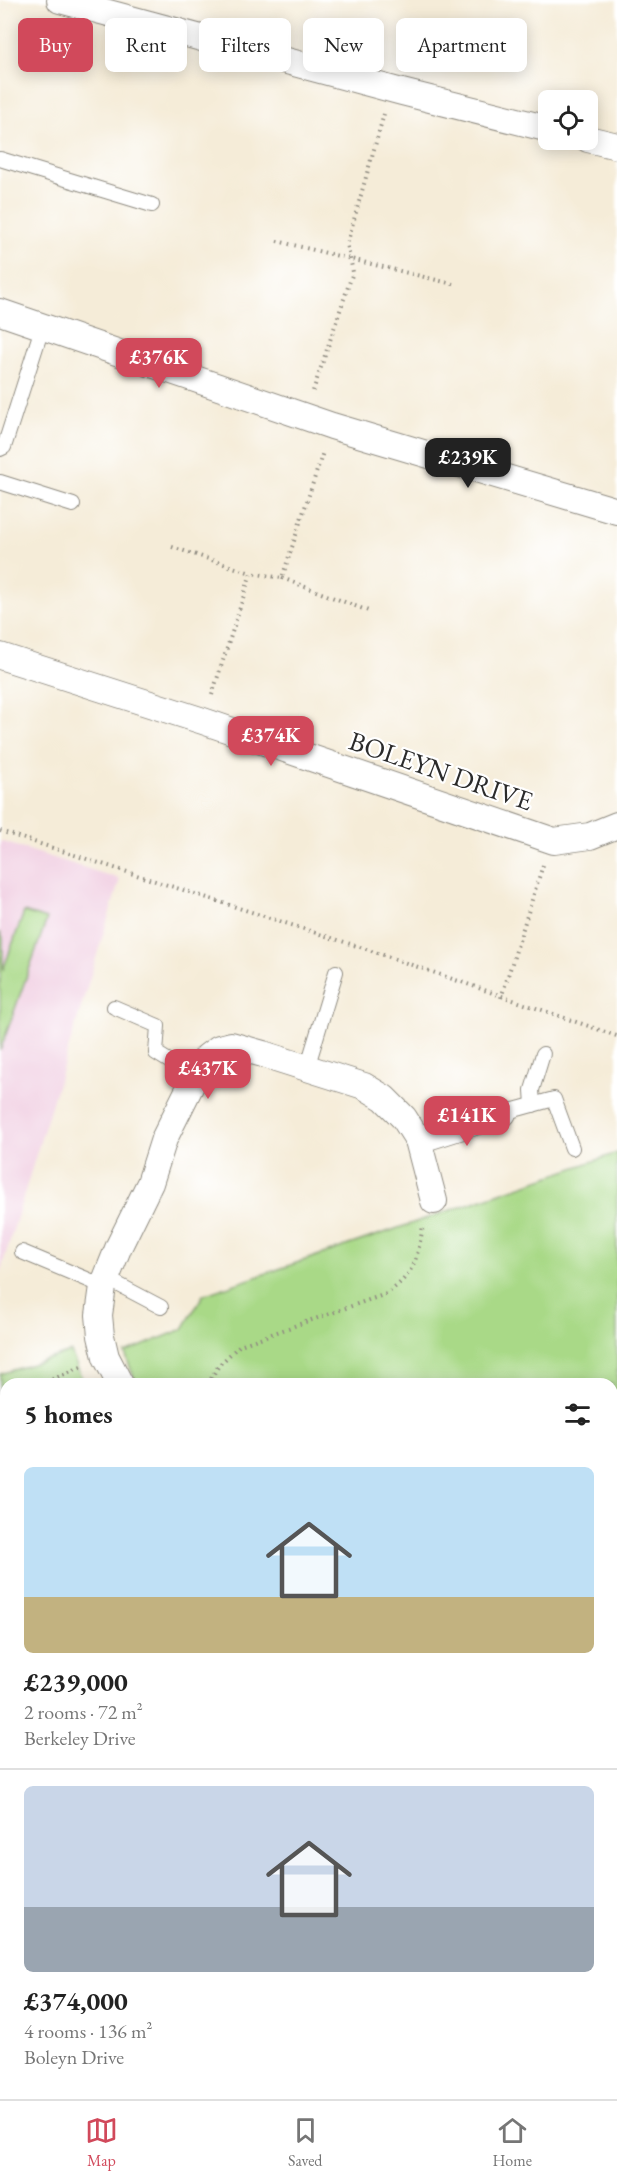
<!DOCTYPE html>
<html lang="en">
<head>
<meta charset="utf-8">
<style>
	:root { --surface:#fff; --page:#f6f6f6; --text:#222; --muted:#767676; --line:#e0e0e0; --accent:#d1495b }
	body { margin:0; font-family:"EB Garamond",serif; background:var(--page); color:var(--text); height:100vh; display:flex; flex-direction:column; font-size:22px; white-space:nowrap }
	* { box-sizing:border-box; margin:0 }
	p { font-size:20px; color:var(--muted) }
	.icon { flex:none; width:33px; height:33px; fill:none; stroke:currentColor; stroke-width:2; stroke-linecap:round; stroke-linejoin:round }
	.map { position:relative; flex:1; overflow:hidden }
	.panel { position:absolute; left:0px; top:1378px; width:618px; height:722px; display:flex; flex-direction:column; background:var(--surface); border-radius:18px 18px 0 0; box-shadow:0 3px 15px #0003 }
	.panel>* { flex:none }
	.hud { position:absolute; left:18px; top:18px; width:582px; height:54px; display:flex; gap:12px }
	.buttons { position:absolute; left:538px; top:90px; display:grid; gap:12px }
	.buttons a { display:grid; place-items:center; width:60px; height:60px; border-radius:9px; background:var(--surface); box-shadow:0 3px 15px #0003; font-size:30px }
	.price { position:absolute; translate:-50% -51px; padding:0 14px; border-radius:12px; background:var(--accent); color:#fff; font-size:20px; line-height:39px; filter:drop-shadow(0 2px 3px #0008) }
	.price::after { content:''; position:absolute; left:50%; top:36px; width:18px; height:14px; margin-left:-9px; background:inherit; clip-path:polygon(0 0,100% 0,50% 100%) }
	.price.on { background:#222; color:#fff }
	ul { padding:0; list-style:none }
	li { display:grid; align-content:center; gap:12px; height:318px; padding:0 24px }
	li+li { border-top:2px solid var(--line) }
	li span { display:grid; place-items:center; height:186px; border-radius:9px; color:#555 }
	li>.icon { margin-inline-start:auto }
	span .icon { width:108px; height:108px; fill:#fffc; stroke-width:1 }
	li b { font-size:26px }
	h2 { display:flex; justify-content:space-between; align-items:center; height:72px; padding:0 24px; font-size:26px }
	.pill { padding:0 21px; border-radius:9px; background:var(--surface); box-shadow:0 3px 15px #0003; font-size:21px; line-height:54px }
	.pill.on { background:var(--accent); color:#fff }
	.menu { display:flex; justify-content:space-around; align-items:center; height:84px; border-top:2px solid var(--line); background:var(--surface); font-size:16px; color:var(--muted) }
	.menu a { display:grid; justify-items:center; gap:3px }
	.menu .on { color:var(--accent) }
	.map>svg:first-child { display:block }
	.built { fill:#f1d0e3 }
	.green { fill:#a9d987; stroke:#6a8259; stroke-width:1.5 }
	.building { fill:#e2a6c2 }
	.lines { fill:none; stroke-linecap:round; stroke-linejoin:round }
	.service-casing { stroke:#908c82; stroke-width:16 }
	.minor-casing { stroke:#908c82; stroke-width:28 }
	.path { stroke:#908c82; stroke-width:4; stroke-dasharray:1.5 4.5; stroke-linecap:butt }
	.service { stroke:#fff; stroke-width:14 }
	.minor { stroke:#fff; stroke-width:26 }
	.labels { text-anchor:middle; stroke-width:4.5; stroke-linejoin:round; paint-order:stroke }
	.street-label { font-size:27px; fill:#2b2b2b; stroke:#fff }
</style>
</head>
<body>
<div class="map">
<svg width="617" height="2099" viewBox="0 0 617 2099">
	<rect width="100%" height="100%" fill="#fff"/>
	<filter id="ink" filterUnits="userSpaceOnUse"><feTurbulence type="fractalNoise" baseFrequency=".0167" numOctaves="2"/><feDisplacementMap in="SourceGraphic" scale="12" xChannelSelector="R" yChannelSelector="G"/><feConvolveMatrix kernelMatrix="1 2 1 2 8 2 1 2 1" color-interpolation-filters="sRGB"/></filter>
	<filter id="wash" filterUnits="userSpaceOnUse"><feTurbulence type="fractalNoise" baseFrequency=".008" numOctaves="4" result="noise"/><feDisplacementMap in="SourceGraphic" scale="24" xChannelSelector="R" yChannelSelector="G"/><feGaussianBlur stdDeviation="1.35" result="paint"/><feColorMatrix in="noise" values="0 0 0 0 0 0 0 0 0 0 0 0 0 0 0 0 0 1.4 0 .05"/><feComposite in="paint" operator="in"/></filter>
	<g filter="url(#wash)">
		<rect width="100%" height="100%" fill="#f5ecd8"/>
		<polygon class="built" points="0,841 120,879 0,1273"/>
		<g class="green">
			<polygon points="24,912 47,919 0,1051 0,932 3,938 3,970"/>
			<polygon points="617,1153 617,1529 612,1526 612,1384 139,1384 134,1378 125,1353 183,1329 203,1295"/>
			<polygon points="71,1352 84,1384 6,1384 6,1542 0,1541 0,1374"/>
		</g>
		<g id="blocks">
			<polygon class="building" points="612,1663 617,1666 617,1757 612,1755"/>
		</g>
	</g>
	<g filter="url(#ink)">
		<use href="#blocks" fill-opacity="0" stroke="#908c82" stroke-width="1.5"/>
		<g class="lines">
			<defs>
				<g id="service">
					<polyline points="0,159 152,205"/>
					<polyline points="0,449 4,447 43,325"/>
					<polyline points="0,482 73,505"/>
					<polyline points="114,1007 158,1026 156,1053 195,1077"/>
					<polyline points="307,1068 336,972"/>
					<polyline points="533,1105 532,1090 543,1054"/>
					<polyline points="503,1113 554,1099 572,1148"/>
					<polyline points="22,1252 103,1286"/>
					<polyline points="106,1278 161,1307"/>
					<polyline points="612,1806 617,1808"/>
					<polyline points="612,1889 617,1892"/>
					<polyline points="0,1996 6,1985"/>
					<polyline points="0,2013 6,2016"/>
					<polyline points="612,2051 617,2042"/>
					<polyline points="328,2094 329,2094"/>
					<polyline points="546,2094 557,2099"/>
					<polyline points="586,2099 589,2094"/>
				</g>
				<g id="minor">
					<polyline points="60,0 402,92 549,129"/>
					<polyline points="588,139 617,146"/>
					<polyline points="0,312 332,426 617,511"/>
					<polyline points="0,656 203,721 554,841 590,836 617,825"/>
					<polyline points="418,1140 503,1113"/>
					<polyline points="120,1384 106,1357 101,1336 99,1315 103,1286 119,1246 150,1183 164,1139 195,1077 207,1057 219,1048 231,1045 263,1054 364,1086 384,1098 404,1118 418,1140 434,1201"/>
					<polyline points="0,1555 6,1558"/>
					<polyline points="0,1741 6,1733"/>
					<polyline points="612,1968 617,1971"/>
					<polyline points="147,2099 150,2094"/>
					<polyline points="447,2099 450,2094"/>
				</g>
			</defs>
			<use href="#service" class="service-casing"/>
			<use href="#minor" class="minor-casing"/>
			<g class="path">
				<polyline points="277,241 453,284"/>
				<polyline points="313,391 353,272 347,244 384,114"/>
				<polyline points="172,547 251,573"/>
				<polyline points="282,578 371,612"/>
				<polyline points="212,695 251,573 282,578 323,452"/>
				<polyline points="0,831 366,949 617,1036"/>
				<polyline points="501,998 543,865"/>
				<polyline points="41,1384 81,1367"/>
				<path d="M208,1384L219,1365L240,1345L386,1294C415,1274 417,1259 423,1226"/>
				<polyline points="0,1404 6,1401"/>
			</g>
			<use href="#service" class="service"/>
			<use href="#minor" class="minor"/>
		</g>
	</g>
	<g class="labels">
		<g class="street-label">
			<text transform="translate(441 771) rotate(19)" y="9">BOLEYN DRIVE</text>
		</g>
	</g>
</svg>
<div class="buttons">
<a><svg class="icon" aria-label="locate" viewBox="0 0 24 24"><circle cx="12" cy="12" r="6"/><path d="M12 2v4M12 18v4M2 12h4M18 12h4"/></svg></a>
</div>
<b class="price" style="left:159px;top:389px">£376K</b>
<b class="price on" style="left:468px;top:489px">£239K</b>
<b class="price" style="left:271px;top:767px">£374K</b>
<b class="price" style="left:208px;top:1100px">£437K</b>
<b class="price" style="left:467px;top:1147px">£141K</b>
<div class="hud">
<a class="pill on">Buy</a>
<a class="pill">Rent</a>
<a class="pill">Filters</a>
<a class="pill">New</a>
<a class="pill">Apartment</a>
</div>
<section class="panel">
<h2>5 homes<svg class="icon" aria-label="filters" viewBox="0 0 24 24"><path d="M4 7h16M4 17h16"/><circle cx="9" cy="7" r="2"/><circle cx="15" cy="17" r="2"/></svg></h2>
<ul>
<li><span style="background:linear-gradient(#bfe0f5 70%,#c2b280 0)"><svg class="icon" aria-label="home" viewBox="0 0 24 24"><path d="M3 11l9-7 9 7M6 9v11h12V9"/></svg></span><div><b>£239,000</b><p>2 rooms · 72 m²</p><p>Berkeley Drive</p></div></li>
<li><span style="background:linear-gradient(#c9d6e8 65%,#9aa5b1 0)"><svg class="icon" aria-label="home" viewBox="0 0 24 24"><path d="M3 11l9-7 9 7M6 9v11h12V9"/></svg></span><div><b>£374,000</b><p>4 rooms · 136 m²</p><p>Boleyn Drive</p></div></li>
</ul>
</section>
</div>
<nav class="menu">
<a class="on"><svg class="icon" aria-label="map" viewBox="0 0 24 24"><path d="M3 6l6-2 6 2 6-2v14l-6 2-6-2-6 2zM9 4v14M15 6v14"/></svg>Map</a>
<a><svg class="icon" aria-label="saved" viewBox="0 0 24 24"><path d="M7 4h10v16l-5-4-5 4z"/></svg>Saved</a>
<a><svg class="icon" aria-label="home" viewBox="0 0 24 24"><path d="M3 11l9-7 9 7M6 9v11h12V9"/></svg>Home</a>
</nav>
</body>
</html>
